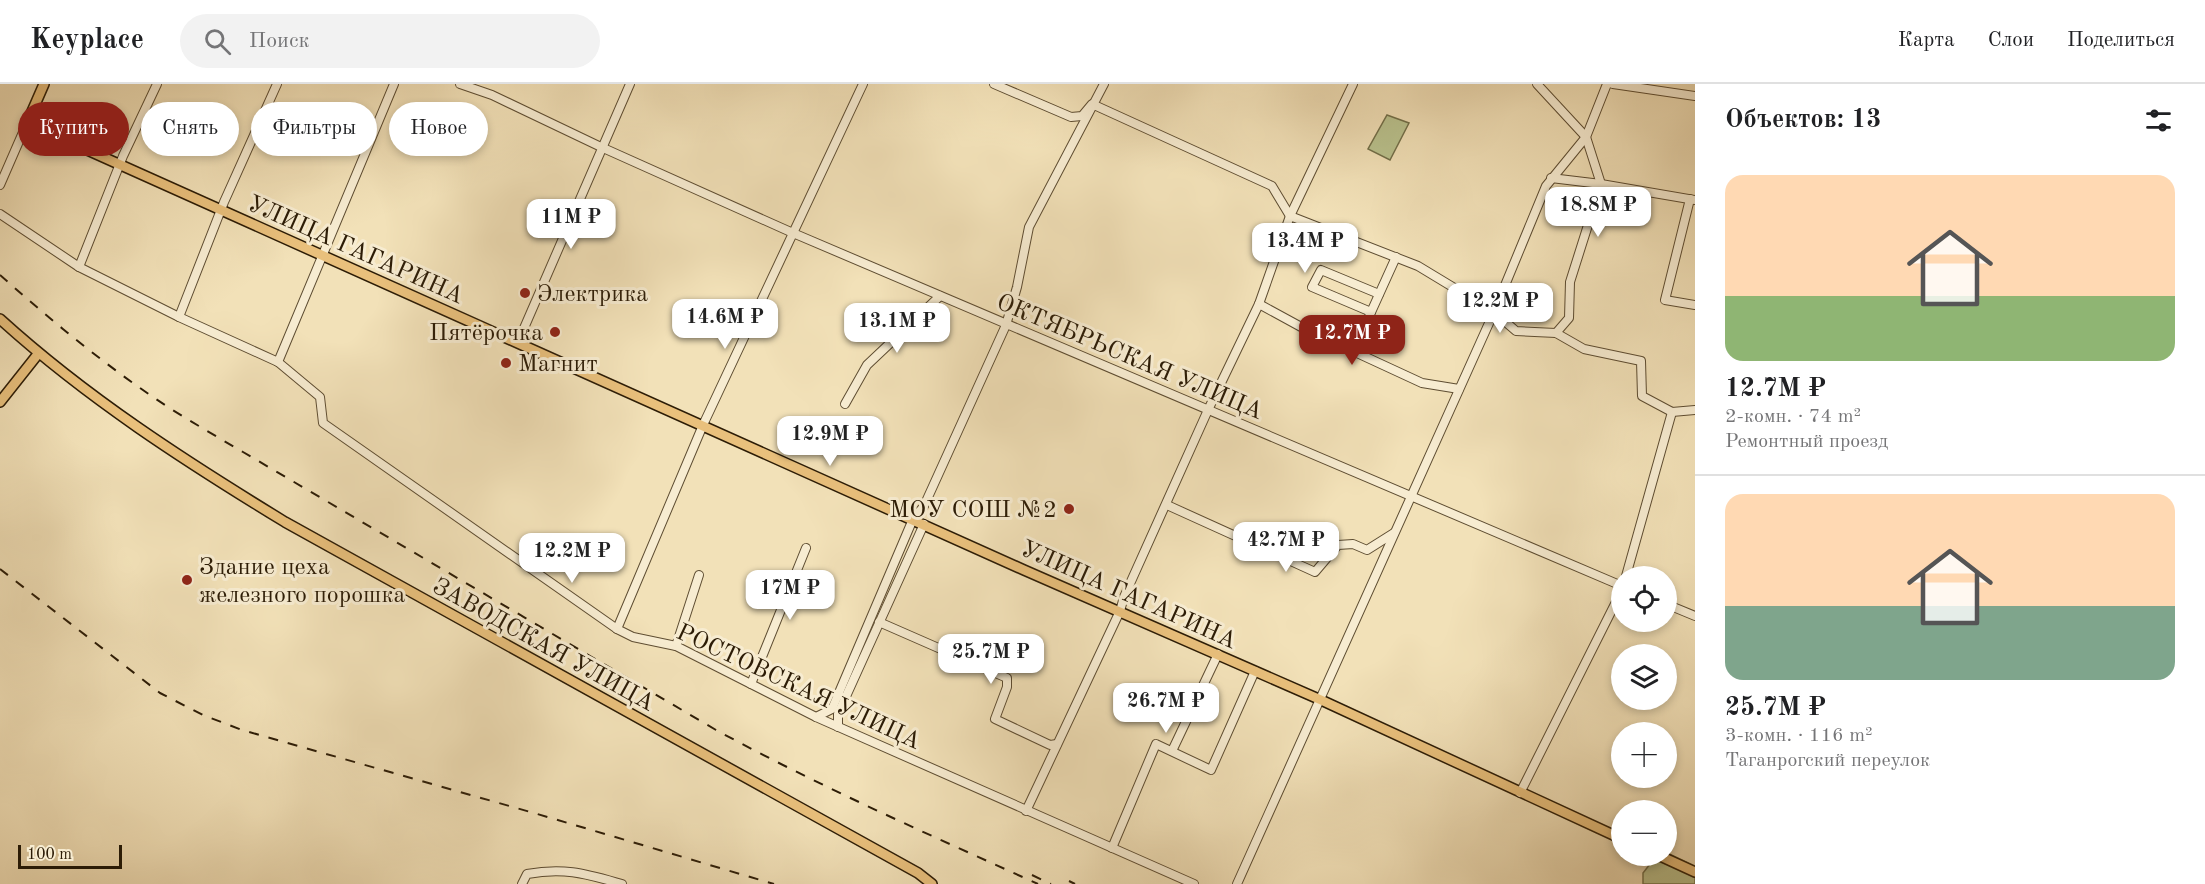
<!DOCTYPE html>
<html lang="ru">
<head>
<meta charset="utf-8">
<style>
	:root { --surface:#fff; --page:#f2f2f2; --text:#202124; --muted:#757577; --line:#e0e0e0; --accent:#8f2418 }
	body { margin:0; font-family:"Old Standard TT",serif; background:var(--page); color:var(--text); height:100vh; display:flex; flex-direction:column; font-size:22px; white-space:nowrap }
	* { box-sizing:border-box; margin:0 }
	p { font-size:20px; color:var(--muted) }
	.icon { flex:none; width:33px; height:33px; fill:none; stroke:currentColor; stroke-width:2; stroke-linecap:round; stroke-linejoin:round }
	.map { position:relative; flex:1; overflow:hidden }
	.drawer { display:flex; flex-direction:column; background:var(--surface); width:510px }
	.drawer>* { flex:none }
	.banner { position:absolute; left:18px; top:18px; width:570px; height:54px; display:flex; gap:12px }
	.buttons { position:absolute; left:1611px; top:482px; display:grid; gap:12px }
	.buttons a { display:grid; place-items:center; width:66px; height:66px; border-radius:50%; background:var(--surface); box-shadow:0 3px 9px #0003; font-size:30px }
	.scale { position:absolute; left:18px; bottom:15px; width:104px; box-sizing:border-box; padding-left:6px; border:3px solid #2c1c06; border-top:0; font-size:16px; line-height:21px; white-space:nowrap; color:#2c1c06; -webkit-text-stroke:4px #f7ecd1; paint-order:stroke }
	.price { position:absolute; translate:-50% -51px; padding:0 14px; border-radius:12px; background:#fff; color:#222; font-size:20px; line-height:39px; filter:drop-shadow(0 2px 3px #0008) }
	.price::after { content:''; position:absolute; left:50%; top:36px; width:18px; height:14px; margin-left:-9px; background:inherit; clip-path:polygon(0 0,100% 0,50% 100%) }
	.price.active { background:var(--accent); color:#fff }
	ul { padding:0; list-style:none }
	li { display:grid; align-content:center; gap:12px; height:318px; padding:0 30px }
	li+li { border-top:2px solid var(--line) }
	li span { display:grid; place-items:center; height:186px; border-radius:18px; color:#555 }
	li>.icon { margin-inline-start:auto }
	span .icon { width:108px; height:108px; fill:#fffc; stroke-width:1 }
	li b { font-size:26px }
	h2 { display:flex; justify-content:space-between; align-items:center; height:72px; padding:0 30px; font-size:26px }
	.pill { padding:0 21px; border-radius:27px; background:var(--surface); box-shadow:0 3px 9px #0003; font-size:21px; line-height:54px }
	.pill.active { background:var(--accent); color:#fff }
	header { display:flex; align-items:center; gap:36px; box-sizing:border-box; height:84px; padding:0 30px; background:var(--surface); border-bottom:2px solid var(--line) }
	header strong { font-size:28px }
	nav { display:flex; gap:33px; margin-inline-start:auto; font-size:21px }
	.search { width:420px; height:54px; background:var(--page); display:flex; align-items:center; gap:15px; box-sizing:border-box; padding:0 21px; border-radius:33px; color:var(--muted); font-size:22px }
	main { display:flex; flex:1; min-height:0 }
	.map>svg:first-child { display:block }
	.green { fill:#bac38f; stroke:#73704a; stroke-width:1.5 }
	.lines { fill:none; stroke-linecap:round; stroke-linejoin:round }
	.minor-casing { stroke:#5e4d32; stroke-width:10 }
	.major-casing { stroke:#2c1c06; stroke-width:12 }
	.minor { stroke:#f7ecd1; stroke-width:8 }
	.major { stroke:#e9c07c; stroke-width:9 }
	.rail { stroke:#2c1c06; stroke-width:2; stroke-dasharray:10 10; stroke-linecap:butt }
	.poi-dot { fill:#8f2418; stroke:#f7ecd1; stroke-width:2 }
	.labels { text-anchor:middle; stroke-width:6; stroke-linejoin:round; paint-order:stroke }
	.street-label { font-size:24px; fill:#2c1c06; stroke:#f7ecd1 }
	.poi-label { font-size:24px; fill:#2c1c06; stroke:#f7ecd1; text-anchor:start }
</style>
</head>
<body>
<header>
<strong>Keyplace</strong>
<div class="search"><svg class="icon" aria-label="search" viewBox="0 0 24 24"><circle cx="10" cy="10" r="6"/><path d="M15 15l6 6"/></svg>Поиск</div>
<nav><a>Карта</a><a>Слои</a><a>Поделиться</a></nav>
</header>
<main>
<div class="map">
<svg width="1695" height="800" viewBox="0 0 1695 800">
	<rect width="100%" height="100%" fill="#f2e1b8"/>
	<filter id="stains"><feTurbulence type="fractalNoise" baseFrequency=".00333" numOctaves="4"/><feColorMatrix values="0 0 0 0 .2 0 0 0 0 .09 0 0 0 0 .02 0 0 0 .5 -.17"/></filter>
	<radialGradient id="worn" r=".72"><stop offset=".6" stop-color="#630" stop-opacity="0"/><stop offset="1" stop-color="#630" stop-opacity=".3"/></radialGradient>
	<g class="green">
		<polygon points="1387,31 1409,39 1390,76 1368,65"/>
		<polygon points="1667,769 1695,782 1695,800 1643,800 1643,789 1657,771 1666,771"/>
	</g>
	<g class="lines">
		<defs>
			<g id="minor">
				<polyline points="460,0 492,11 601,63 793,149 1622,502"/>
				<polyline points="994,0 1071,33 1082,32 1092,20 1272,102 1290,132 1418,182 1494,228 1516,247 1556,249 1584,265 1641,277 1642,312 1672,328 1695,326"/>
				<polyline points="1537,0 1586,53 1601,100 1570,198 1569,234 1556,249"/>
				<polyline points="1613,0 1695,12"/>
				<polyline points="1551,94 1601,100 1695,116"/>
				<polyline points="0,101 27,39"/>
				<polyline points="1690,115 1665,216 1695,221"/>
				<polyline points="0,130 79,183 179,233 278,278 320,313 323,339 617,545 633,553 676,562 816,633 1194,800"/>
				<polyline points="79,183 123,72 157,0"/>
				<polyline points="1259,220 1303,244 1422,299 1459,305"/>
				<polyline points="1371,228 1312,203 1321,186 1379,210"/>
				<polyline points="179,233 224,118 277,0"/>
				<polyline points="518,258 630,0"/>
				<polyline points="1353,268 1396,173"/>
				<polyline points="278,278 394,0"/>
				<polyline points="845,320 867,281 940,212"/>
				<polyline points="1167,421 1315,488 1338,461 1353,460 1367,466 1394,449"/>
				<polyline points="1626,492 1672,328"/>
				<polyline points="1666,520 1695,532"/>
				<polyline points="879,538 1007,594 1007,603 995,635 1050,661 1057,660"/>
				<polyline points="617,545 703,341 863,0"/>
				<polyline points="676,562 699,491"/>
				<polyline points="751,600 806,464"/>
				<polyline points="816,633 832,625 913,435 924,422 1006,241 1017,203 1029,143 1104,0"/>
				<polyline points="838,643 838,630 924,440"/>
				<polyline points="1172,667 1218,570"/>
				<polyline points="1520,709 1622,506"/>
				<polyline points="1026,727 1120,527 1124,513 1208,326 1259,220 1290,132 1353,0"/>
				<polyline points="1112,764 1156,660 1211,686 1255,587"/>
				<path d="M522,800L527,790C565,783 586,790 622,800"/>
				<polyline points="1237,800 1494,228 1546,102 1586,53 1607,0"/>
			</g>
			<g id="major">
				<polyline points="44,0 27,39 1024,486 1321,616 1622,755"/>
				<path d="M0,235C87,314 185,377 285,438L918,789L932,800"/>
				<polyline points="0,318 38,270"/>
				<polyline points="1658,771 1695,788"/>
			</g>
		</defs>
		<use href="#minor" class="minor-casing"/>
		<use href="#major" class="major-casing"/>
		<use href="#minor" class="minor"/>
		<use href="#major" class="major"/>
		<g class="rail">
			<path d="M0,191C54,239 111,286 171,325C195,340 219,354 243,368L716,646C821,703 930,751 1038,800"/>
			<polyline points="0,485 160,609 203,631 242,646 534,729 774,800"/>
			<polyline points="1032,791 1051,800"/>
			<polyline points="1069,797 1075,800"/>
		</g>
	</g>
	<g class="poi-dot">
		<circle cx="525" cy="209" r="6"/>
		<circle cx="555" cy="248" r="6"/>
		<circle cx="506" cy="279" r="6"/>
		<circle cx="1069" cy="425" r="6"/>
		<circle cx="187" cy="496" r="6"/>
	</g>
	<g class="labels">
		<g class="street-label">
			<text transform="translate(356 165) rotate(24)" y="8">УЛИЦА ГАГАРИНА</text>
			<text transform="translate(1130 272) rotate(23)" y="8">ОКТЯБРЬСКАЯ УЛИЦА</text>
			<text transform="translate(1129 510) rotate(24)" y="8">УЛИЦА ГАГАРИНА</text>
			<text transform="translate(544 560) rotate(29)" y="8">ЗАВОДСКАЯ УЛИЦА</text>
			<text transform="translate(799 602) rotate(25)" y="8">РОСТОВСКАЯ УЛИЦА</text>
		</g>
		<g class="poi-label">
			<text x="537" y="217">Электрика</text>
			<text x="543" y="256" text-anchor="end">Пятёрочка</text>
			<text x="518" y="287">Магнит</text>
			<text x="1057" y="433" text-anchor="end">МОУ СОШ №2</text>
			<text x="199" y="490">Здание цеха<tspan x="199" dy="28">железного порошка</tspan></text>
		</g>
	</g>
	<rect width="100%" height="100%" filter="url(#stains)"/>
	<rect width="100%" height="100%" fill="url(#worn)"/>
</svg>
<div class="buttons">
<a><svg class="icon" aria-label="locate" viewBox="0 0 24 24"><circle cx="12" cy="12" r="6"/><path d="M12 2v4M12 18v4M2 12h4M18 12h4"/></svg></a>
<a><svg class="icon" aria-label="layers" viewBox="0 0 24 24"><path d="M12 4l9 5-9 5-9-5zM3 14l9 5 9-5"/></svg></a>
<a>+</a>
<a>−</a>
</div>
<div class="scale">100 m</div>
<b class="price" style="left:1598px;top:154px">18.8M ₽</b>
<b class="price" style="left:571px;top:166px">11M ₽</b>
<b class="price" style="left:1305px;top:190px">13.4M ₽</b>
<b class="price" style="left:1500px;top:250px">12.2M ₽</b>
<b class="price" style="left:725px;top:266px">14.6M ₽</b>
<b class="price" style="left:897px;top:270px">13.1M ₽</b>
<b class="price active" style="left:1352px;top:282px">12.7M ₽</b>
<b class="price" style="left:830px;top:383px">12.9M ₽</b>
<b class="price" style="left:1286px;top:489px">42.7M ₽</b>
<b class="price" style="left:572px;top:500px">12.2M ₽</b>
<b class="price" style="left:790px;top:537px">17M ₽</b>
<b class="price" style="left:991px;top:601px">25.7M ₽</b>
<b class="price" style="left:1166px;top:650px">26.7M ₽</b>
<div class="banner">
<a class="pill active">Купить</a>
<a class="pill">Снять</a>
<a class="pill">Фильтры</a>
<a class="pill">Новое</a>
</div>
</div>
<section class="drawer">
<h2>Объектов: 13<svg class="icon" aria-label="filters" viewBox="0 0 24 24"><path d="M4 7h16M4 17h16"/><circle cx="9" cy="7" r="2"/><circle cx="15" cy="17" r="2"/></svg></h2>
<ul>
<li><span style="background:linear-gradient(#ffd9b3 65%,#8fb573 0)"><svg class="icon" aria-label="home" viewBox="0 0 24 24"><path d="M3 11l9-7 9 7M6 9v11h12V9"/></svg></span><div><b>12.7M ₽</b><p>2-комн. · 74 m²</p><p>Ремонтный проезд</p></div></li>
<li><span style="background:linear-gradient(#ffd9b3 60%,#7fa58c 0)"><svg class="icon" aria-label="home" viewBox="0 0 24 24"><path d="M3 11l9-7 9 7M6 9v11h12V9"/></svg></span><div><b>25.7M ₽</b><p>3-комн. · 116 m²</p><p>Таганрогский переулок</p></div></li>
</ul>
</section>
</main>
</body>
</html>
